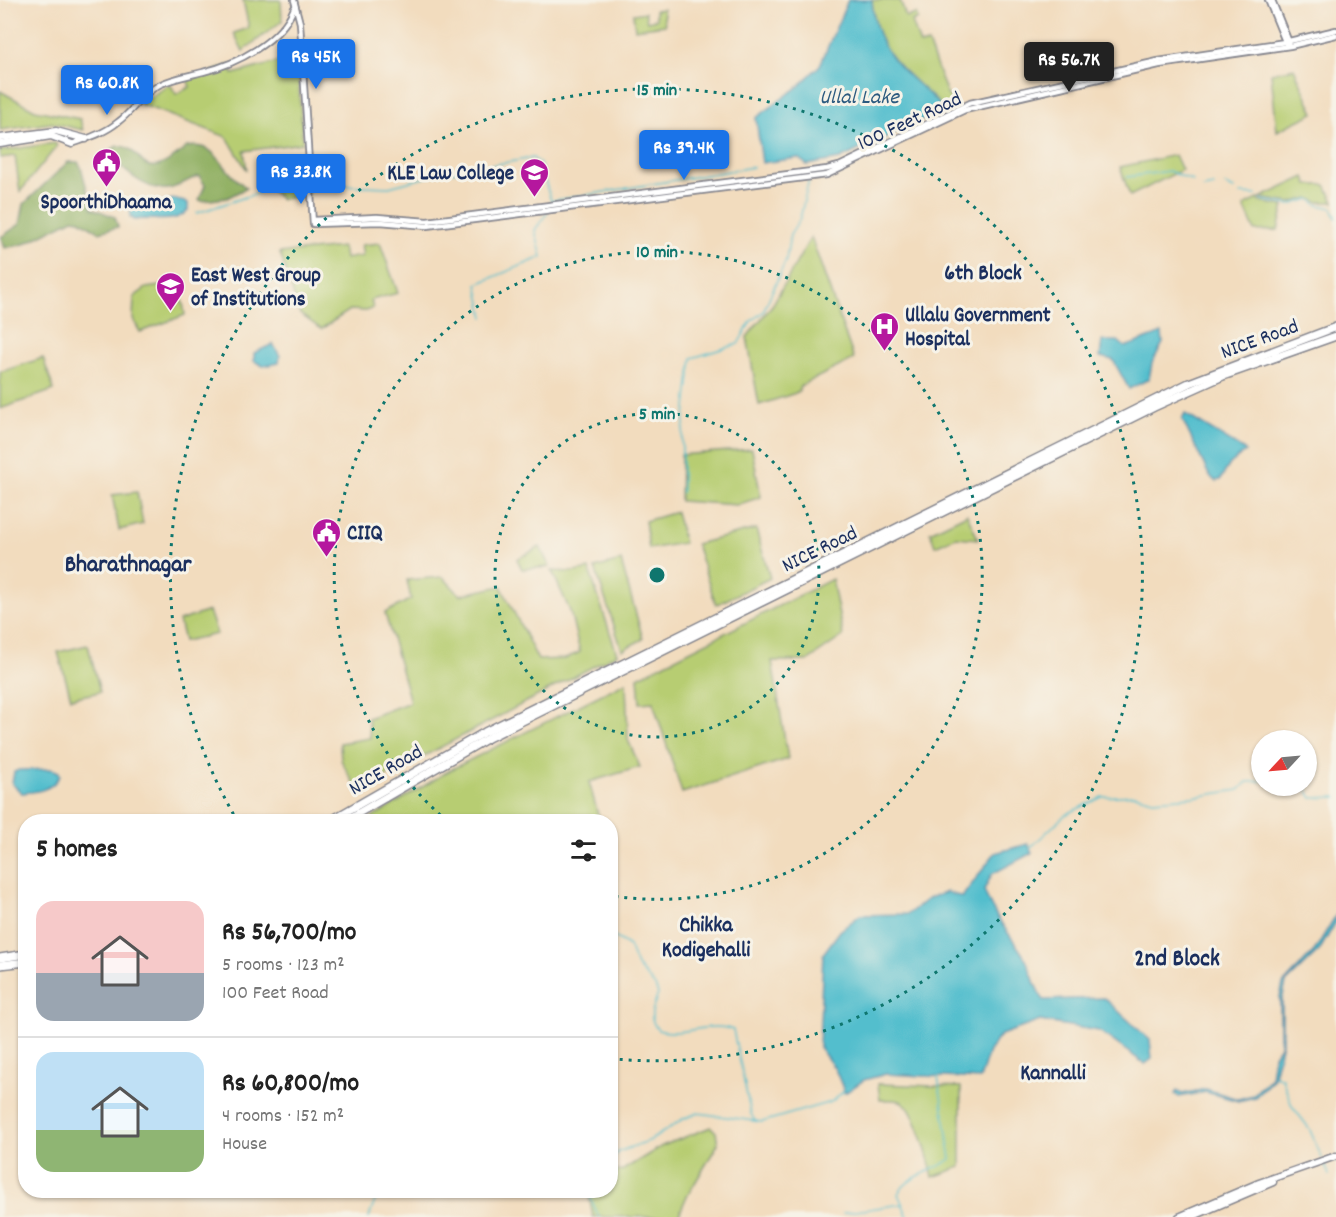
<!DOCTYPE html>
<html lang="en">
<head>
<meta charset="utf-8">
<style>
	:root { --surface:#fff; --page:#f2f2f2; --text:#222; --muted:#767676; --line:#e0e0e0; --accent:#1a73e8 }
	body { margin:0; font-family:Dekko,sans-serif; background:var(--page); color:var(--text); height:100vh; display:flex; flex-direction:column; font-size:22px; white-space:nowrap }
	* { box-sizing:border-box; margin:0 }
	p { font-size:20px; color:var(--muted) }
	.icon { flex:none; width:33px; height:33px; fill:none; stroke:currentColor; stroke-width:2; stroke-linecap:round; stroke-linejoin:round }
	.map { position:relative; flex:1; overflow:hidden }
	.details { position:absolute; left:18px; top:814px; width:600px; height:384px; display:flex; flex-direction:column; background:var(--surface); border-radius:24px; box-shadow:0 2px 4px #0004 }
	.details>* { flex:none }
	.needle { width:39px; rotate:244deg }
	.fabs { position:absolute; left:1251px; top:730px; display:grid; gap:12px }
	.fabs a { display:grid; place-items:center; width:66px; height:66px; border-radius:50%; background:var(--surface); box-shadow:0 2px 4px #0004; font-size:30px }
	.price { position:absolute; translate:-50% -51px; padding:0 14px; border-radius:6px; background:var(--accent); color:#fff; font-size:20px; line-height:39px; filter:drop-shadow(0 2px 3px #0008) }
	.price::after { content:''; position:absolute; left:50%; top:36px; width:18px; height:14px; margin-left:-9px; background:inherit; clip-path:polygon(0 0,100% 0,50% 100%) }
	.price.current { background:#222; color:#fff }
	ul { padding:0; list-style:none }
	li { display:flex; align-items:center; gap:18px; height:150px; padding:0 18px }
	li+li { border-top:2px solid var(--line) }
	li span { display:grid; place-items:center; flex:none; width:168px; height:120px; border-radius:18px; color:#555 }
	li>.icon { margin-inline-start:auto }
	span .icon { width:72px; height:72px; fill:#fffc; stroke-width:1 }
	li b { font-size:26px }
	h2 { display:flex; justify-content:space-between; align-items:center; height:72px; padding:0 18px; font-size:26px }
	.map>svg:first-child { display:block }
	.green { fill:#b7cd72; stroke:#697e68; stroke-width:1.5 }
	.forest { fill:#91b064; stroke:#567061; stroke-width:1.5 }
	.water { fill:#52becd; stroke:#367696; stroke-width:1.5 }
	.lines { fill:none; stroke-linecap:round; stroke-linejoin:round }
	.stream { stroke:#52becd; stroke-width:1.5 }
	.secondary-casing { stroke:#86868e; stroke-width:8 }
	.primary-casing { stroke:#86868e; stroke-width:9 }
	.trunk-casing { stroke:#86868e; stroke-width:9 }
	.motorway-casing { stroke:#86868e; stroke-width:10 }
	.secondary { stroke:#fff; stroke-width:4.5 }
	.primary { stroke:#fff; stroke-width:6 }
	.trunk { stroke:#fff; stroke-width:6 }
	.motorway { stroke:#fff; stroke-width:7 }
	.ring { fill:none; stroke:#0f766e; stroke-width:3; stroke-dasharray:3 6 }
	.labels { text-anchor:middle; stroke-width:6; stroke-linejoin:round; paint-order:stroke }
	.street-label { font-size:21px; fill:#1b2f5e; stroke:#f7f3e8 }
	.poi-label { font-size:21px; font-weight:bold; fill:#1b2f5e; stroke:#f7f3e8; text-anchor:start }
	.water-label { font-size:22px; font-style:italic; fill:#2c5a7f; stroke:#f7f3e8 }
	.neighbourhood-label { font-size:22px; font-weight:bold; fill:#1b2f5e; stroke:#f7f3e8 }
	.quarter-label { font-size:24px; font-weight:bold; fill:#1b2f5e; stroke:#f7f3e8 }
	.centre { fill:#0f766e; stroke:#f7f3e8; stroke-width:3 }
	.ring-label { font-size:18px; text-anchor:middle; font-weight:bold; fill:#0f766e; stroke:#f7f3e8; stroke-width:6; stroke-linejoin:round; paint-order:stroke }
</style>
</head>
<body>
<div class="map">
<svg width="1336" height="1217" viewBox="0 0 1336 1217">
	<rect width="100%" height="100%" fill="#f7f3e8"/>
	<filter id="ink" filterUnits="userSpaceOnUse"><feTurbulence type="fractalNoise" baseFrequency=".0167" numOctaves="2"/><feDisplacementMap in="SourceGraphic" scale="12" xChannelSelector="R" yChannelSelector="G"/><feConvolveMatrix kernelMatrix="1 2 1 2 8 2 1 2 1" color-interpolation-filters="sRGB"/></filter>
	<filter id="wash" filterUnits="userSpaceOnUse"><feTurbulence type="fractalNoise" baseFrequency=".008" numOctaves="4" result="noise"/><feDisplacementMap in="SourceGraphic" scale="24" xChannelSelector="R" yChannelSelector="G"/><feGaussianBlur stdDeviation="1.35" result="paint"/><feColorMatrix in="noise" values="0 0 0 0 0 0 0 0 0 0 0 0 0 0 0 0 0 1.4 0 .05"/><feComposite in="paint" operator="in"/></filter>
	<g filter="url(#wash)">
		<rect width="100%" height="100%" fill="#f2dcbe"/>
		<g class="green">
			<polygon points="243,0 281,0 282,21 243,51 234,33 249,28"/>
			<path d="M872,0H900L906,17L916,14L918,19L912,22L920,45L928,43L947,94L955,104L944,109C907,70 876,59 872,0Z"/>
			<polygon points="663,9 665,25 635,29 633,14 645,12 647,21 656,19 655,10"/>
			<polygon points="297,57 303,143 244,151 247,170 227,137 140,104 170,84 176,94 190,87 187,78 199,77 229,65 233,74"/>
			<polygon points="1294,68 1314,113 1277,131 1271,73"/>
			<polygon points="0,91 35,110 80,119 83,130 52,123 0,130"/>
			<polygon points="55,143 57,146 20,192 15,156 0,158 0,151"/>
			<polygon points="1175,155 1182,170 1130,196 1120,167"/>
			<polygon points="1305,177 1308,185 1326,185 1334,202 1318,202 1309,198 1290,203 1260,198"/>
			<polygon points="291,185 307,185 308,195 281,199 270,189"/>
			<polygon points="1258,199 1260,202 1284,206 1278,230 1255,231 1244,206"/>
			<polygon points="811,237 854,359 800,386 799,392 759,405 747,337 773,304"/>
			<polygon points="380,243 398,293 371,300 373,308 366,311 350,310 321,329 300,314 280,253 343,247 345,259 363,256 361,245"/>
			<polygon points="160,286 174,288 183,303 185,315 140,332 133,319 134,297 146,288"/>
			<polygon points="43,358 54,390 0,409 0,372"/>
			<polygon points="752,449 761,497 737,505 680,501 681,455"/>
			<polygon points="137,492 143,524 119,530 112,495"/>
			<polygon points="676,512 684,543 649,549 645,521"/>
			<polygon points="967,514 978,539 956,537 935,546 930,532"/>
			<polygon points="756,529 770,578 716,605 696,544"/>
			<polygon points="540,547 550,567 522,569 517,559"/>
			<polygon points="621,561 643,639 622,650 595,568"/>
			<polygon points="589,569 617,654 358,791 341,760 340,743 370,738 368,718 410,702 385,613 411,599 407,580 443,577 460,595 501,586 538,660 565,659 580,652 570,611 552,571 574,572"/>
			<polygon points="832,579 843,636 807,661 772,661 788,759 682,793 653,702 640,703 638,677"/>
			<polygon points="209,611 217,634 184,641 179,621"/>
			<polygon points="88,645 100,692 71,698 58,652"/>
			<polygon points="626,682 628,740 640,767 589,782 600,822 365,822 450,770"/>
			<path d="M878,1084L961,1087V1167L933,1177C929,1159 918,1120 907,1106C900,1098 889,1100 880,1100Z"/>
			<polygon points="711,1127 716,1132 718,1144 686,1198 678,1217 593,1217 588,1191 610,1191 611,1173 623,1170 662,1146"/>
		</g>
		<g class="forest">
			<path d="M117,146C148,145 134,192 187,147C212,142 218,160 232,175C236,180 242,183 246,188L227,198L202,201L199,200L205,185L199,176C188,179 178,188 168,189C145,191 120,169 109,151Z"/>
			<polygon points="68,162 78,162 81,167 92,208 115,217 118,227 99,232 80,220 73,219 24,244 5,248 1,237 20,224 24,204"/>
		</g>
		<g class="water">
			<path d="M848,0H872C876,59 907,70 944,109L840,159L807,165L798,158L762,163L756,118L799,86L820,65Z"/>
			<path d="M174,199L188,203V210C174,226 153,216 135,220L130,217L131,209Z"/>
			<polygon points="1162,333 1163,343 1152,363 1149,379 1129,389 1113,360 1100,357 1102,341 1118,341 1125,347"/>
			<polygon points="273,344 280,356 279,363 263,366 254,361 254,353"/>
			<polygon points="1185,414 1246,451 1230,464 1220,480 1215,481 1209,475 1182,419"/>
			<path d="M52,769L59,772L60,776C51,790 38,792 22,793L12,784L14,772L19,770Z"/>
			<path d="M1028,844L1032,853L992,874L984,890C993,916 1011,935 1025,958C1033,972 1033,987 1044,1000L1104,998L1150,1040L1152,1059L1145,1064L1099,1031L1040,1021L1001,1035L989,1051L980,1079L886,1074L864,1080L845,1093L835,1069L819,1047L823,954L840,931L860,915L908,914L929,898L947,892L962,897L995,853Z"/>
			<polygon points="1336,915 1336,922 1319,951 1286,983 1282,1000 1282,1043 1273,1079 1255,1097 1238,1101 1206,1092 1179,1097 1175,1094 1177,1091 1182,1094 1206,1089 1238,1099 1253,1095 1271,1077 1274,1055 1280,1046 1280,997 1283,984 1315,950"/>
		</g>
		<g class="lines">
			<g class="stream">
				<polyline points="1127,177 1169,171 1193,181"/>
				<polyline points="1225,185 1234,189"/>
				<polyline points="272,188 291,183 389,187 438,174 533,158 540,164 551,201 753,167"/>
				<polyline points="1203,188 1214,186"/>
				<polyline points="1241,194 1256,195"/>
				<polyline points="1261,200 1290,205 1310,199 1318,205 1332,208 1336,218"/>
				<polyline points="197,213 258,193"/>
				<polyline points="484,317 477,284 542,257 535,230 547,213"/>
				<polyline points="682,493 682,441 692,358 738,344 751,321 763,312 786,260 790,235 800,219 809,179"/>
				<polyline points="1305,786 1312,798 1336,797"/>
				<polyline points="1030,848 1065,815 1102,797 1135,795 1153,800 1192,797 1239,790 1247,782 1262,781"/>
				<path d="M610,934L629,946L637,966L655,986L658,994C653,1009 647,1017 658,1030C681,1038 710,1020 733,1030L751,1114L755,1121"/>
				<polyline points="1275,1075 1282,1078 1292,1106 1309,1128 1322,1158"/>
				<polyline points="610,1162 618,1152 651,1140 683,1119 698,1113 762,1122 831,1102 844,1091"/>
				<polyline points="1324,1162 1329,1175"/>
				<polyline points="591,1191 591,1199 599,1217"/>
				<polyline points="843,1213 902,1204"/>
				<polyline points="369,1217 375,1201 383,1191"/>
				<path d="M908,1217L898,1194C908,1175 935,1171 951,1159L938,1077"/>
			</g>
		</g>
	</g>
	<g filter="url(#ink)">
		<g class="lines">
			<defs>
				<g id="secondary">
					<polyline points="294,0 300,23 313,224 380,222 427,226 827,175 965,110 1159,65 1290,46 1336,35"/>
					<polyline points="1268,0 1286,44"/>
					<polyline points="1272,0 1289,42"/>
					<path d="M72,144C88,138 105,133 118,122C133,111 142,94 159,85C173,78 188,76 203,72C237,64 281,41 294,8"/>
					<polyline points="313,220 377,217 427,221 827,169 839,166 970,103 1158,61 1285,42 1336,30"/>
				</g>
				<g id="primary">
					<polyline points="0,138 56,131 86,139"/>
					<polyline points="0,144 51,136 72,144"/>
				</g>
				<g id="trunk">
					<polyline points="1179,1217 1259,1183 1336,1156"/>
					<polyline points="1191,1217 1273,1182"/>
				</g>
				<g id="motorway">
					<polyline points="328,822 485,732 1189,383 1336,327"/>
					<polyline points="343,822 490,737 1154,407 1223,376 1336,336"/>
					<polyline points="0,958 26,954"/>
					<polyline points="0,965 26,962"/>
				</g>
			</defs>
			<use href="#secondary" class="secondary-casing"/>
			<use href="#primary" class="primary-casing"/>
			<use href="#trunk" class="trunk-casing"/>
			<use href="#motorway" class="motorway-casing"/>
			<use href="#secondary" class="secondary"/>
			<use href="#primary" class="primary"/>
			<use href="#trunk" class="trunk"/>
			<use href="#motorway" class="motorway"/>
		</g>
	</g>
	<g class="ring">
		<circle cx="657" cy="575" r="162"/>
		<path d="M447 821A324 324 0 1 1 612 896"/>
		<path d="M238 822A486 486 0 1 1 615 1059"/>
	</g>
	<defs>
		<symbol id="civic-pin" viewBox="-11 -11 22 30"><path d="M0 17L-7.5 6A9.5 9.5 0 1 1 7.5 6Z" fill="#b5179e" stroke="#f7f3e8"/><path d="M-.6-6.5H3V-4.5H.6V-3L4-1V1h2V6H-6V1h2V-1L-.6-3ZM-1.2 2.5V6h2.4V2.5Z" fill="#fff"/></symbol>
		<symbol id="university-pin" viewBox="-11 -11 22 30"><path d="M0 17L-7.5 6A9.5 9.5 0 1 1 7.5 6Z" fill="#b5179e" stroke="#f7f3e8"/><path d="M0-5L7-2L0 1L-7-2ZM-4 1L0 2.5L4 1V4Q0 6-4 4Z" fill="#fff"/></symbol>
		<symbol id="hospital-pin" viewBox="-11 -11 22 30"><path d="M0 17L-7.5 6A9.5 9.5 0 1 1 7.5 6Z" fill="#b5179e" stroke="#f7f3e8"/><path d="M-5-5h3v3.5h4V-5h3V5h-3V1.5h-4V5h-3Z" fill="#fff"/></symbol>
	</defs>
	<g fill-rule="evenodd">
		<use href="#civic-pin" x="90" y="146" width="33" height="45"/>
		<use href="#university-pin" x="518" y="156" width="33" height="45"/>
		<use href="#university-pin" x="154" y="270" width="33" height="45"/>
		<use href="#hospital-pin" x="868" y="310" width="33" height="45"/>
		<use href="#civic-pin" x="310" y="516" width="33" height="45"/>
	</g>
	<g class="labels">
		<g class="street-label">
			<text transform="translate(909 120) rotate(-25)" y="7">100 Feet Road</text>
			<text transform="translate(1259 338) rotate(-20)" y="7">NICE Road</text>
			<text transform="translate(819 548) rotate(-26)" y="7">NICE Road</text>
			<text transform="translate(385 769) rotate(-30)" y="7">NICE Road</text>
		</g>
		<g class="poi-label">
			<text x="514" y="179" text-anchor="end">KLE Law College</text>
			<text x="106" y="208" text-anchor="middle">SpoorthiDhaama</text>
			<text x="191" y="281">East West Group<tspan x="191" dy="24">of Institutions</tspan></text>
			<text x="905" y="321">Ullalu Government<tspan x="905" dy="24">Hospital</tspan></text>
			<text x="347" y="539">CIIQ</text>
		</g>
		<g class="water-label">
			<text x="859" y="103">Ullal Lake</text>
		</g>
		<g class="neighbourhood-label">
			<text x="983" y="279">6th Block</text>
			<text x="706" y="931">Chikka<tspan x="706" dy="25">Kodigehalli</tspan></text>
			<text x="1053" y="1079">Kannalli</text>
		</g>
		<g class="quarter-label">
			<text x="128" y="571">Bharathnagar</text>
			<text x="1177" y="965">2nd Block</text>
		</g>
	</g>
	<circle cx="657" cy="575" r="9" class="centre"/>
	<g class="ring-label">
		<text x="657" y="95">15 min</text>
		<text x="657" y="257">10 min</text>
		<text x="657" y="419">5 min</text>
	</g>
</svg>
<div class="fabs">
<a><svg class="needle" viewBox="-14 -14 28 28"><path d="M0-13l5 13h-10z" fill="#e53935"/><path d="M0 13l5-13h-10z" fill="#767676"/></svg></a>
</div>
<b class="price" style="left:316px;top:90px">Rs 45K</b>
<b class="price current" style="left:1069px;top:93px">Rs 56.7K</b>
<b class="price" style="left:107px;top:116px">Rs 60.8K</b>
<b class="price" style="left:684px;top:181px">Rs 39.4K</b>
<b class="price" style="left:301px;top:205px">Rs 33.8K</b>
<section class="details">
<h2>5 homes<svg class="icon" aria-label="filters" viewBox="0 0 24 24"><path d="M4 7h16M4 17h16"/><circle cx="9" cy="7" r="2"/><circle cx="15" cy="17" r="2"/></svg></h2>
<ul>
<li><span style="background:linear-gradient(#f6c9c9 60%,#9aa5b1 0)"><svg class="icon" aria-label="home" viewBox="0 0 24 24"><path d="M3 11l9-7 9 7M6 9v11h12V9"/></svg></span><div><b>Rs 56,700/mo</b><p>5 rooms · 123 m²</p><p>100 Feet Road</p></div></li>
<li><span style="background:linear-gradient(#bfe0f5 65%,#8fb573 0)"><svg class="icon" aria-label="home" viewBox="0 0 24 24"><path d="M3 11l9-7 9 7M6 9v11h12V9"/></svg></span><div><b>Rs 60,800/mo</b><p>4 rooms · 152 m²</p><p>House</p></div></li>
</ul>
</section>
</div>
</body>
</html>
